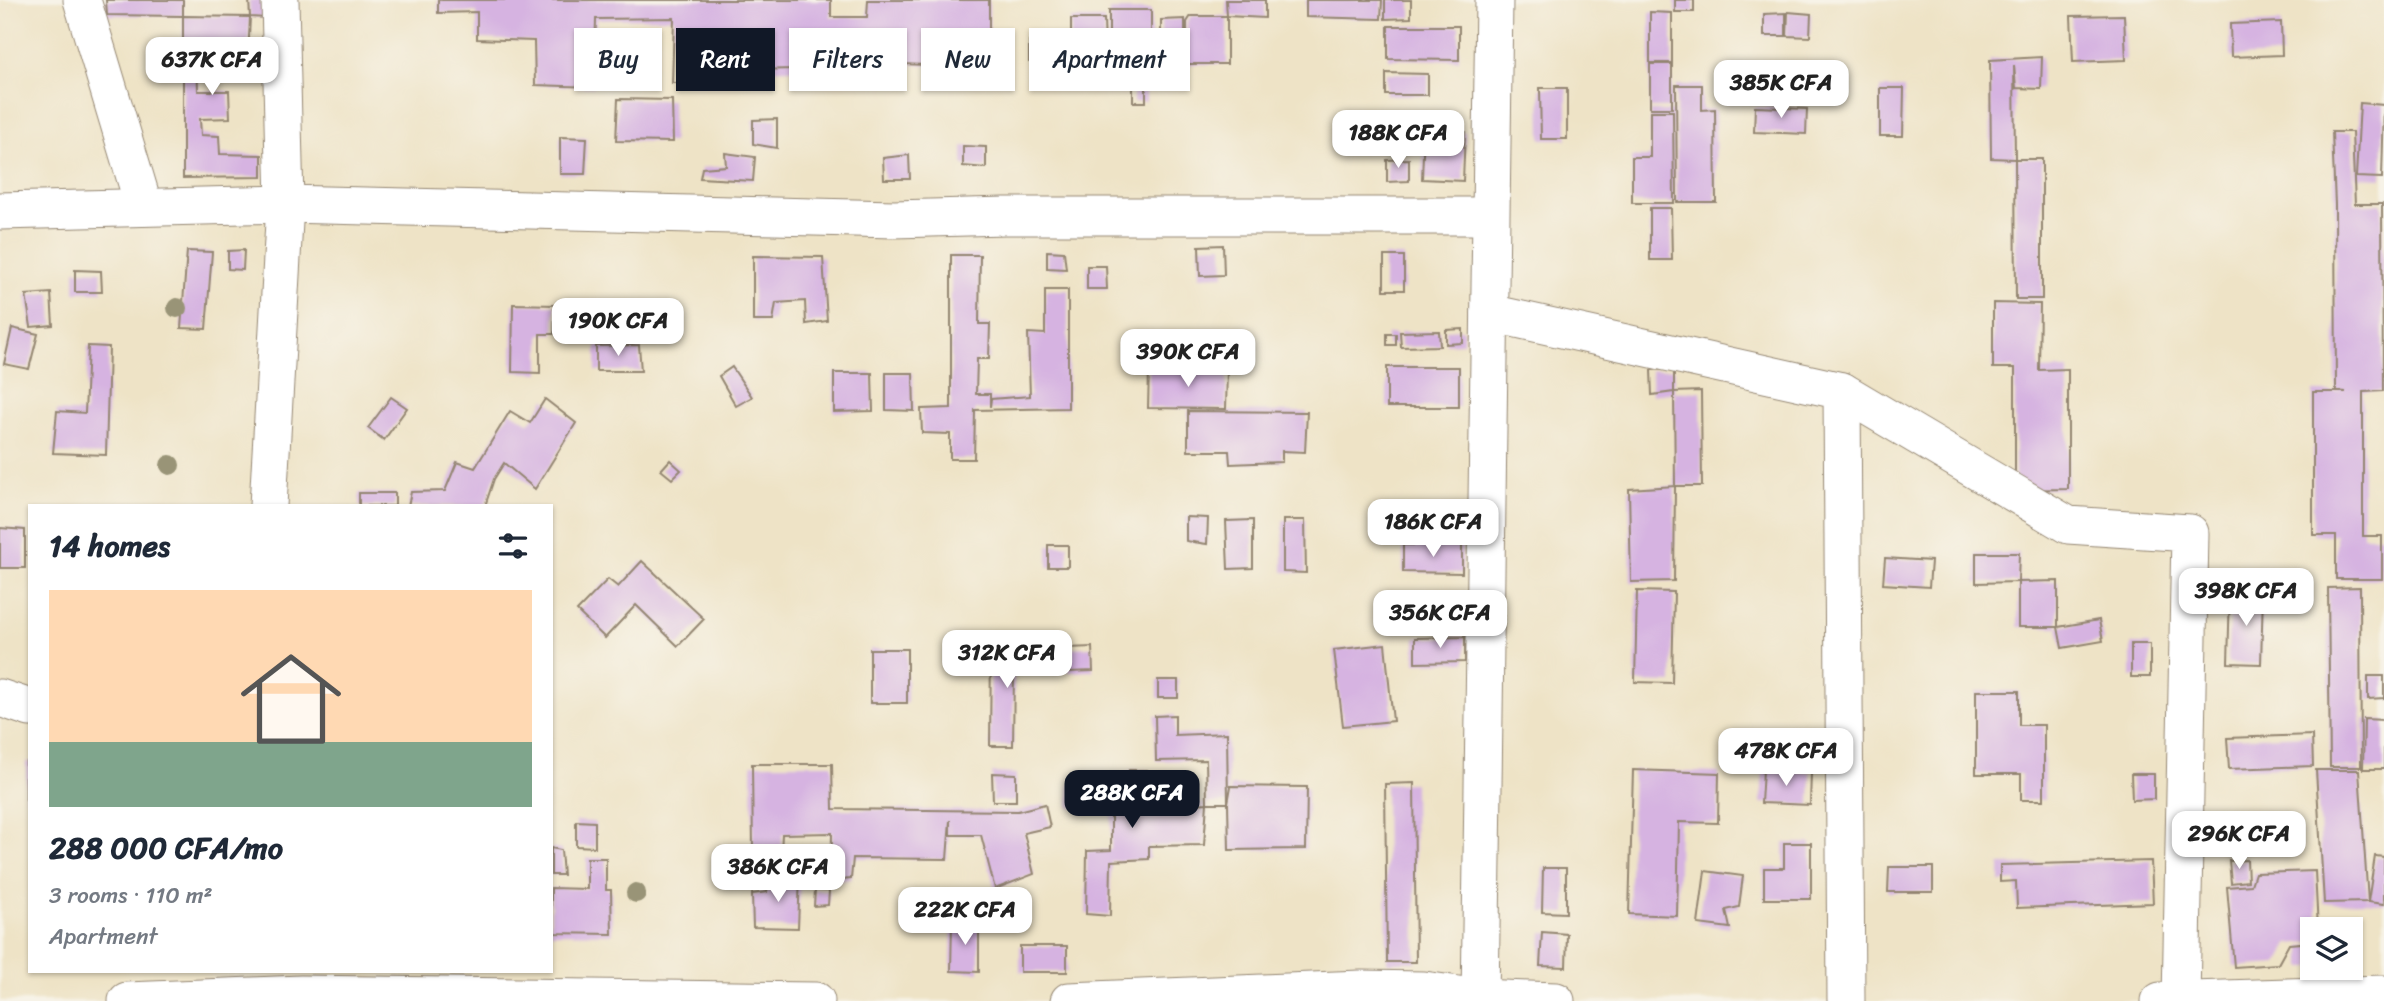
<!DOCTYPE html>
<html lang="en">
<head>
<meta charset="utf-8">
<style>
	:root { --surface:#fff; --page:#f2f2f3; --text:#1f2937; --muted:#747a83; --accent:#111827 }
	body { margin:0; font-family:Sriracha,sans-serif; background:var(--page); color:var(--text); height:100vh; display:flex; flex-direction:column; font-size:26px; white-space:nowrap }
	* { box-sizing:border-box; margin:0 }
	p { font-size:23px; color:var(--muted) }
	.icon { flex:none; width:38px; height:38px; fill:none; stroke:currentColor; stroke-width:2; stroke-linecap:round; stroke-linejoin:round }
	.map { position:relative; flex:1; overflow:hidden }
	.panel { position:absolute; left:28px; top:504px; width:525px; height:469px; display:flex; flex-direction:column; background:var(--surface); border-radius:0px; box-shadow:0 2px 5px #0004 }
	.panel>* { flex:none }
	.banner { position:absolute; left:574px; top:28px; width:665px; height:63px; display:flex; gap:14px }
	.tools { position:absolute; left:2300px; top:917px; display:grid; gap:14px }
	.tools a { display:grid; place-items:center; width:63px; height:63px; border-radius:0px; background:var(--surface); box-shadow:0 2px 5px #0004; font-size:35px }
	.price { position:absolute; translate:-50% -60px; padding:0 16px; border-radius:14px; background:#fff; color:#222; font-size:23px; line-height:46px; filter:drop-shadow(0 2px 4px #0008) }
	.price::after { content:''; position:absolute; left:50%; top:42px; width:21px; height:16px; margin-left:-10px; background:inherit; clip-path:polygon(0 0,100% 0,50% 100%) }
	.price.current { background:var(--accent); color:#fff }
	ul { padding:0; list-style:none }
	li { display:grid; align-content:center; gap:14px; height:371px; padding:0 21px }
	li span { display:grid; place-items:center; height:217px; border-radius:0px; color:#555 }
	li>.icon { margin-inline-start:auto }
	span .icon { width:126px; height:126px; fill:#fffc; stroke-width:1 }
	li b { font-size:30px }
	h2 { display:flex; justify-content:space-between; align-items:center; height:84px; padding:0 21px; font-size:30px }
	.chip { padding:0 24px; border-radius:0px; background:var(--surface); box-shadow:0 2px 5px #0004; font-size:24px; line-height:63px }
	.chip.current { background:var(--accent); color:#fff }
	.map>svg:first-child { display:block }
	.building { fill:#d6b3e1 }
	.lines { fill:none; stroke-linecap:round; stroke-linejoin:round }
	.minor-casing { stroke:#948672; stroke-width:39 }
	.minor { stroke:#fff; stroke-width:37 }
	.tree { fill:#999477 }
</style>
</head>
<body>
<div class="map">
<svg width="2384" height="1001" viewBox="0 0 2384 1001">
	<rect width="100%" height="100%" fill="#f7f3e8"/>
	<filter id="ink" filterUnits="userSpaceOnUse"><feTurbulence type="fractalNoise" baseFrequency=".0143" numOctaves="2"/><feDisplacementMap in="SourceGraphic" scale="14" xChannelSelector="R" yChannelSelector="G"/><feConvolveMatrix kernelMatrix="1 2 1 2 8 2 1 2 1" color-interpolation-filters="sRGB"/></filter>
	<filter id="wash" filterUnits="userSpaceOnUse"><feTurbulence type="fractalNoise" baseFrequency=".00686" numOctaves="4" result="noise"/><feDisplacementMap in="SourceGraphic" scale="28" xChannelSelector="R" yChannelSelector="G"/><feGaussianBlur stdDeviation="1.57" result="paint"/><feColorMatrix in="noise" values="0 0 0 0 0 0 0 0 0 0 0 0 0 0 0 0 0 1.4 0 .05"/><feComposite in="paint" operator="in"/></filter>
	<g filter="url(#wash)">
		<rect width="100%" height="100%" fill="#eee3c6"/>
		<g id="blocks">
			<g class="building">
				<polygon points="106,0 183,0 183,16 107,15"/>
				<polygon points="249,0 267,0 267,18 250,17"/>
				<polygon points="438,0 831,0 831,17 867,17 868,0 989,0 989,50 948,50 949,66 830,61 793,62 793,69 753,70 751,64 713,64 714,83 672,83 674,18 596,19 594,87 535,85 534,41 477,39 477,12 438,13"/>
				<polygon points="1226,0 1265,0 1265,18 1227,16"/>
				<polygon points="1306,0 1382,0 1381,19 1306,17"/>
				<polygon points="1385,0 1411,0 1411,18 1385,19"/>
				<rect x="1675" y="0" width="19" height="12"/>
				<rect x="1109" y="10" width="42" height="40"/>
				<polygon points="1650,12 1672,13 1672,63 1650,63"/>
				<polygon points="1788,12 1811,14 1810,37 1787,36"/>
				<polygon points="1786,13 1786,36 1764,36 1764,14"/>
				<polygon points="2124,15 2126,60 2073,62 2071,16"/>
				<polygon points="183,16 250,17 248,58 197,59 198,91 229,91 230,118 200,119 201,135 219,136 220,154 262,155 262,177 183,178"/>
				<polygon points="1191,16 1227,16 1227,64 1187,64 1187,22"/>
				<polygon points="1071,19 1104,19 1105,49 1071,49"/>
				<polygon points="1185,19 1185,55 1161,56 1161,20"/>
				<polygon points="2281,22 2282,55 2231,57 2230,24"/>
				<polygon points="1388,26 1459,26 1459,60 1388,59"/>
				<polygon points="1029,42 1065,43 1065,62 1029,62"/>
				<polygon points="2042,57 2041,89 2016,88 2014,65 2015,159 1991,158 1990,60"/>
				<rect x="1650" y="64" width="22" height="44"/>
				<polygon points="1386,73 1428,74 1428,95 1386,95"/>
				<polygon points="1676,85 1702,85 1702,110 1715,109 1716,202 1677,202"/>
				<rect x="1133" y="86" width="13" height="16"/>
				<polygon points="1540,88 1567,88 1567,139 1541,139"/>
				<polygon points="1880,88 1904,88 1903,136 1880,136"/>
				<polygon points="618,99 672,100 673,142 616,141"/>
				<polygon points="2360,103 2384,105 2382,178 2356,177"/>
				<polygon points="1755,107 1807,109 1806,134 1754,132"/>
				<polygon points="1650,111 1673,111 1674,203 1632,203 1632,157 1650,157"/>
				<polygon points="777,119 777,148 753,144 753,120"/>
				<polygon points="1424,130 1465,132 1463,181 1422,179"/>
				<polygon points="2332,132 2352,132 2355,204 2382,204 2383,391 2363,392 2363,536 2382,536 2382,579 2336,579 2336,535 2313,535 2313,392 2346,392 2336,391 2335,205"/>
				<polygon points="560,137 587,138 585,174 560,174"/>
				<polygon points="963,146 986,147 986,168 963,166"/>
				<polygon points="725,153 755,157 753,181 700,178 702,168 726,166"/>
				<polygon points="909,155 910,179 884,179 883,158"/>
				<polygon points="1409,159 1409,181 1387,182 1387,160"/>
				<polygon points="2015,159 2042,159 2042,299 2016,299"/>
				<polygon points="1650,208 1671,208 1672,260 1650,260"/>
				<polygon points="1223,245 1224,275 1200,276 1199,246"/>
				<polygon points="244,250 243,270 228,269 228,251"/>
				<polygon points="187,251 212,252 206,329 181,328"/>
				<polygon points="1047,251 1064,252 1066,269 1047,268"/>
				<polygon points="951,255 980,255 979,324 990,324 989,359 977,359 976,394 990,394 990,407 991,399 1030,396 1028,333 1045,334 1045,290 1068,290 1068,408 975,410 974,459 950,459 950,434 922,433 921,409 951,408"/>
				<polygon points="753,256 823,257 827,321 806,324 805,301 776,303 773,321 753,321"/>
				<rect x="1384" y="256" width="20" height="34"/>
				<polygon points="1087,266 1106,266 1107,289 1087,289"/>
				<polygon points="75,270 101,271 102,292 75,292"/>
				<polygon points="51,293 53,325 31,327 26,295"/>
				<polygon points="1993,303 2040,304 2039,370 2068,369 2068,489 2015,490 2015,368 1993,368"/>
				<polygon points="513,304 555,305 554,334 540,334 540,373 512,372"/>
				<polygon points="12,328 38,334 29,369 4,364"/>
				<polygon points="1463,329 1463,343 1446,344 1446,330"/>
				<polygon points="1439,331 1440,346 1401,347 1400,332"/>
				<rect x="1387" y="334" width="9" height="11"/>
				<polygon points="639,345 641,371 596,371 596,346"/>
				<polygon points="88,346 109,347 106,455 53,453 57,411 85,413"/>
				<polygon points="732,367 752,397 736,406 719,376"/>
				<rect x="1387" y="367" width="72" height="40"/>
				<polygon points="1149,369 1227,370 1226,409 1148,408"/>
				<polygon points="1674,369 1674,392 1701,391 1702,486 1675,486 1674,392 1652,395 1651,370"/>
				<polygon points="834,373 872,373 873,411 834,412"/>
				<polygon points="886,373 913,373 914,411 886,410"/>
				<polygon points="391,397 407,408 384,440 368,428"/>
				<polygon points="545,399 576,423 535,489 504,463 494,479 485,506 408,506 411,492 445,491 457,462 475,468 510,411 530,423"/>
				<polygon points="1188,411 1307,412 1305,452 1282,451 1282,462 1230,464 1229,451 1188,451"/>
				<polygon points="670,460 681,470 672,479 661,470"/>
				<polygon points="1675,486 1674,581 1631,582 1629,489"/>
				<rect x="359" y="493" width="36" height="13"/>
				<polygon points="1186,517 1208,518 1207,544 1186,541"/>
				<polygon points="1253,520 1253,568 1228,569 1226,521"/>
				<polygon points="1283,520 1305,520 1306,573 1283,572"/>
				<polygon points="0,528 25,530 25,568 0,568"/>
				<rect x="1048" y="545" width="20" height="22"/>
				<polygon points="1403,545 1462,545 1462,573 1403,572"/>
				<polygon points="1976,553 2019,553 2018,582 1976,583"/>
				<polygon points="1885,558 1931,561 1929,587 1883,584"/>
				<polygon points="642,561 704,619 678,646 636,605 605,638 577,611 608,579 618,587"/>
				<polygon points="2058,581 2058,627 2099,620 2103,641 2062,648 2058,627 2018,627 2018,582"/>
				<polygon points="2360,587 2361,767 2330,767 2328,588"/>
				<polygon points="1637,591 1674,592 1672,683 1635,682"/>
				<polygon points="2230,592 2263,593 2261,664 2228,663"/>
				<polygon points="1465,637 1465,662 1415,663 1415,638"/>
				<polygon points="1385,644 1393,721 1343,726 1334,650"/>
				<rect x="2131" y="644" width="19" height="33"/>
				<polygon points="1092,647 1093,671 1069,672 1068,648"/>
				<polygon points="991,648 1037,648 1037,673 1014,672 1013,746 990,746"/>
				<rect x="870" y="649" width="37" height="54"/>
				<polygon points="2368,676 2384,676 2384,698 2368,699"/>
				<rect x="1158" y="680" width="20" height="18"/>
				<polygon points="1976,691 2019,691 2019,725 2044,725 2044,800 2021,800 2021,774 1976,774"/>
				<polygon points="1175,715 1175,735 1227,733 1228,803 1207,803 1206,760 1156,761 1155,716"/>
				<polygon points="2364,719 2384,720 2384,769 2363,769"/>
				<polygon points="2312,735 2313,766 2229,769 2227,738"/>
				<rect x="26" y="762" width="4" height="37"/>
				<polygon points="752,764 832,764 833,809 1018,811 1045,804 1050,827 1024,833 1034,874 995,889 981,835 950,835 950,820 947,859 853,858 851,879 831,881 832,833 782,834 781,852 753,852"/>
				<polygon points="1129,770 1147,770 1147,808 1207,803 1204,845 1149,846 1149,859 1111,861 1110,916 1086,914 1087,851 1111,850 1111,808 1069,808 1069,784 1129,784"/>
				<polygon points="1633,770 1719,773 1718,823 1679,822 1677,916 1629,914"/>
				<polygon points="1763,770 1811,772 1810,805 1761,803"/>
				<polygon points="2316,770 2359,770 2368,902 2324,903"/>
				<polygon points="992,773 1016,774 1016,801 993,801"/>
				<polygon points="2131,774 2154,774 2154,799 2132,800"/>
				<polygon points="1414,783 1416,962 1387,962 1385,784"/>
				<polygon points="1231,786 1307,787 1306,849 1229,850 1228,803"/>
				<polygon points="576,821 595,822 595,847 576,846"/>
				<polygon points="1784,843 1811,843 1811,899 1764,899 1764,868 1784,868"/>
				<polygon points="551,848 561,850 563,875 551,875"/>
				<polygon points="2375,856 2384,857 2384,904 2368,902"/>
				<polygon points="587,858 606,858 606,890 611,890 612,934 551,933 551,888 587,889"/>
				<polygon points="2247,860 2248,881 2231,883 2229,861"/>
				<polygon points="2151,861 2153,903 2017,908 2016,881 2000,882 2000,865"/>
				<polygon points="1889,867 1933,867 1933,892 1888,892"/>
				<polygon points="1543,868 1566,868 1566,913 1542,912"/>
				<polygon points="1705,871 1743,876 1739,907 1726,910 1730,928 1698,924"/>
				<polygon points="2315,871 2318,929 2312,929 2312,942 2289,944 2278,964 2234,967 2227,887 2251,885 2255,873"/>
				<polygon points="773,875 800,875 798,928 753,927 752,894 767,892 768,886 773,886"/>
				<polygon points="815,890 829,891 828,905 814,906"/>
				<polygon points="952,923 979,923 979,972 951,971"/>
				<polygon points="1542,932 1567,934 1566,967 1540,966"/>
				<rect x="1020" y="946" width="47" height="26"/>
				<rect x="2302" y="946" width="10" height="21"/>
			</g>
		</g>
	</g>
	<g filter="url(#ink)">
		<use href="#blocks" fill-opacity="0" stroke="#948672" stroke-width="2"/>
		<g class="lines">
			<defs>
				<g id="minor">
					<polyline points="82,0 144,207"/>
					<polyline points="0,211 285,204 894,219 1005,216 1490,216"/>
					<polyline points="1490,313 1842,391 1846,1001"/>
					<polyline points="1842,391 2068,525 2190,533 2181,1001"/>
					<polyline points="268,506 285,204 280,0"/>
					<polyline points="0,698 30,708"/>
					<polyline points="127,1001 301,994 816,1001"/>
					<polyline points="1069,1001 1361,989 1424,990 1479,998 1556,1001"/>
					<polyline points="1480,1001 1494,0"/>
					<polyline points="2160,1001 2384,994"/>
				</g>
			</defs>
			<use href="#minor" class="minor-casing"/>
			<use href="#minor" class="minor"/>
		</g>
		<g class="tree">
			<circle cx="177" cy="308" r="10"/>
			<circle cx="170" cy="465" r="10"/>
			<circle cx="636" cy="893" r="10"/>
		</g>
	</g>
</svg>
<div class="tools">
<a><svg class="icon" aria-label="layers" viewBox="0 0 24 24"><path d="M12 4l9 5-9 5-9-5zM3 14l9 5 9-5"/></svg></a>
</div>
<b class="price" style="left:212px;top:97px">637K CFA</b>
<b class="price" style="left:1781px;top:120px">385K CFA</b>
<b class="price" style="left:1398px;top:170px">188K CFA</b>
<b class="price" style="left:618px;top:358px">190K CFA</b>
<b class="price" style="left:1188px;top:389px">390K CFA</b>
<b class="price" style="left:1433px;top:559px">186K CFA</b>
<b class="price" style="left:2246px;top:628px">398K CFA</b>
<b class="price" style="left:1440px;top:650px">356K CFA</b>
<b class="price" style="left:1007px;top:690px">312K CFA</b>
<b class="price" style="left:1786px;top:788px">478K CFA</b>
<b class="price current" style="left:1132px;top:830px">288K CFA</b>
<b class="price" style="left:2239px;top:871px">296K CFA</b>
<b class="price" style="left:778px;top:904px">386K CFA</b>
<b class="price" style="left:965px;top:947px">222K CFA</b>
<div class="banner">
<a class="chip">Buy</a>
<a class="chip current">Rent</a>
<a class="chip">Filters</a>
<a class="chip">New</a>
<a class="chip">Apartment</a>
</div>
<section class="panel">
<h2>14 homes<svg class="icon" aria-label="filters" viewBox="0 0 24 24"><path d="M4 7h16M4 17h16"/><circle cx="9" cy="7" r="2"/><circle cx="15" cy="17" r="2"/></svg></h2>
<ul>
<li><span style="background:linear-gradient(#ffd9b3 70%,#7fa58c 0)"><svg class="icon" aria-label="home" viewBox="0 0 24 24"><path d="M3 11l9-7 9 7M6 9v11h12V9"/></svg></span><div><b>288 000 CFA/mo</b><p>3 rooms · 110 m²</p><p>Apartment</p></div></li>
</ul>
</section>
</div>
</body>
</html>
